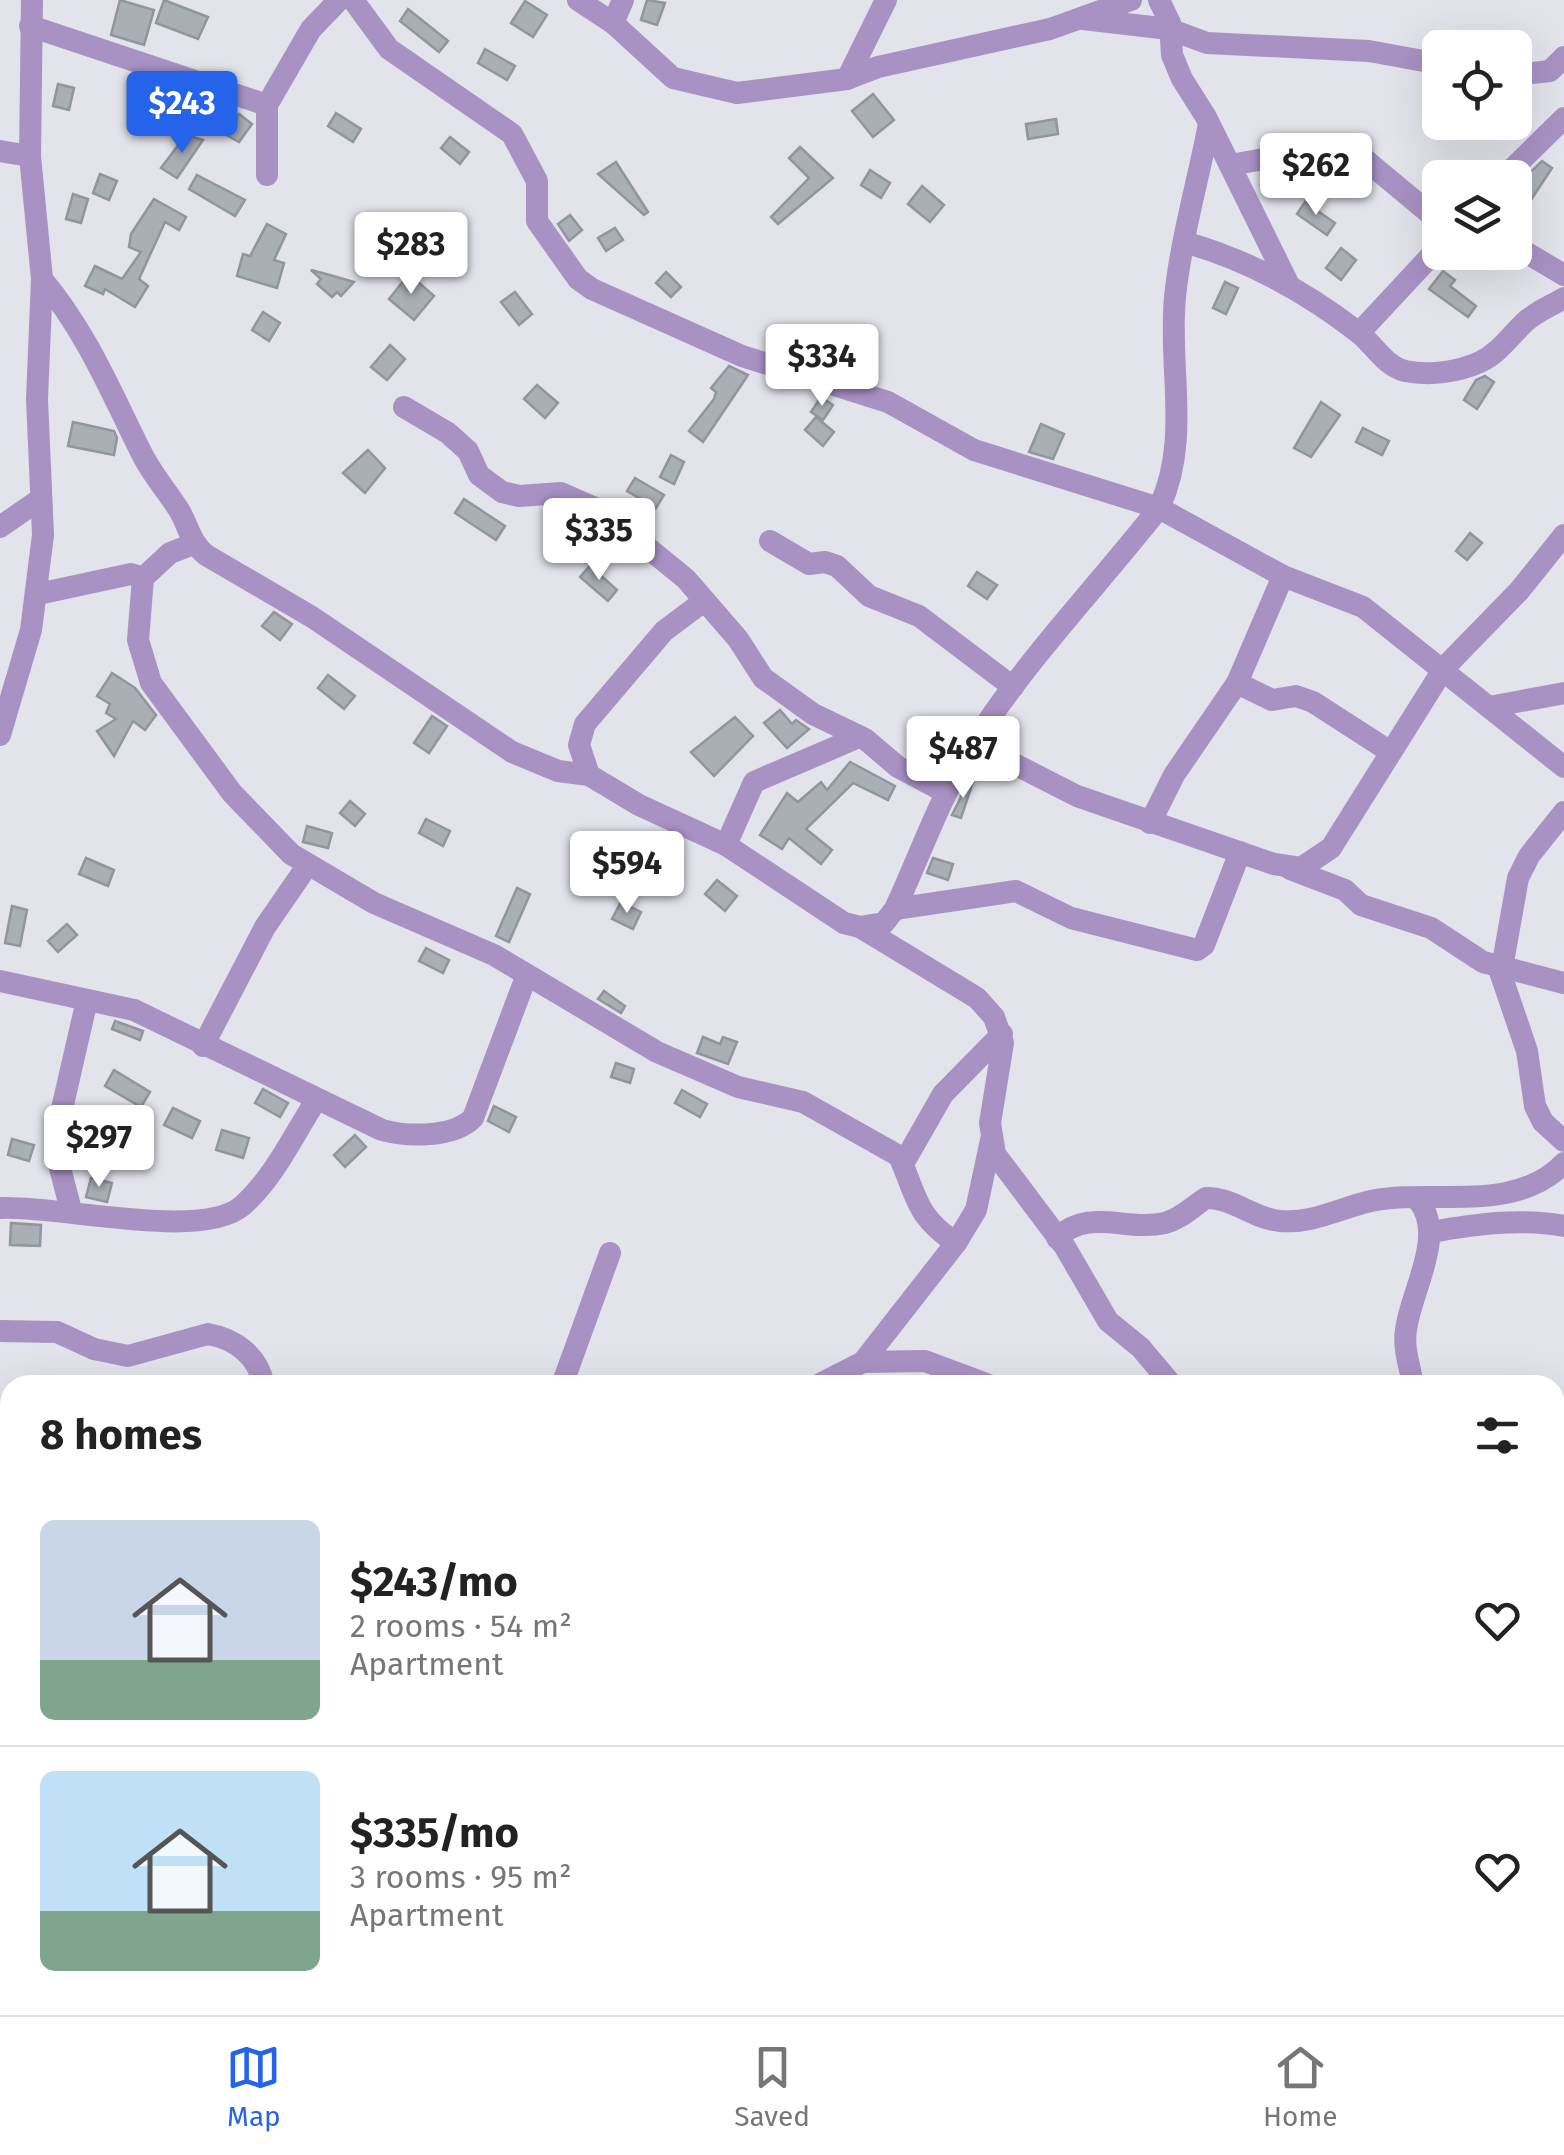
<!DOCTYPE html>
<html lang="en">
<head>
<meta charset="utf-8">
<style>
	:root { --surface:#fff; --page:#f6f6f6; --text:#222; --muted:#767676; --line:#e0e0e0; --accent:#2563eb }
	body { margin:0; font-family:"Fira Sans",sans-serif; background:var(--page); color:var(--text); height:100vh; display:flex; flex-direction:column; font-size:38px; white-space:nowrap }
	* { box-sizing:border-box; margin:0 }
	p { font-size:32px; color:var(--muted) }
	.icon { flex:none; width:55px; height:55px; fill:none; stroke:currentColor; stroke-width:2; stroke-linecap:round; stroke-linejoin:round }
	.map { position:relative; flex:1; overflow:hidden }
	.drawer { position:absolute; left:0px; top:1375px; width:1565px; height:640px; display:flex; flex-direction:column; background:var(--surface); border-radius:30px 30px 0 0; box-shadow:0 10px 40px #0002 }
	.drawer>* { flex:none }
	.buttons { position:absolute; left:1422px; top:30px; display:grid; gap:20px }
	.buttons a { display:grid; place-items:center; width:110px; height:110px; border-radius:15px; background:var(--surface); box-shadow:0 10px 40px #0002; font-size:50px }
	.price { position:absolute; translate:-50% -85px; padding:0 22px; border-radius:10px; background:#fff; color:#222; font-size:32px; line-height:65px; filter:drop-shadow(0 2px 5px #0008) }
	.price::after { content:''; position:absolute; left:50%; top:60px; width:30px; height:22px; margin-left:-15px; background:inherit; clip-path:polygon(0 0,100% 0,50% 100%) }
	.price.selected { background:var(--accent); color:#fff }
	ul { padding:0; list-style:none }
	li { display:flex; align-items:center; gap:30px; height:250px; padding:0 40px }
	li+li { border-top:2px solid var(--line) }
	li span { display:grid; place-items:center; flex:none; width:280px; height:200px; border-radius:15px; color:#555 }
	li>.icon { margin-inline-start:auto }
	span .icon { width:120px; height:120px; fill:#fffc; stroke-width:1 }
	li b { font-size:42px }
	h2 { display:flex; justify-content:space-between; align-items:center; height:120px; padding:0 40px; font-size:42px }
	.menu { display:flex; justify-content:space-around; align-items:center; height:140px; border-top:2px solid var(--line); background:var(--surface); font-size:28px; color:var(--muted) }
	.menu a { display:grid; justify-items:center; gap:5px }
	.menu .selected { color:var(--accent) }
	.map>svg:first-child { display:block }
	.building { fill:#aaafb6; stroke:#91959d; stroke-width:2.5 }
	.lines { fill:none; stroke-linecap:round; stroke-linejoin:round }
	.street { stroke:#a892c4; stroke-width:22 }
</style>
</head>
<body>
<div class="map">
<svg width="1564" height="2015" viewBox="0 0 1564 2015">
	<rect width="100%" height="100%" fill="#e3e3ec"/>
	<g class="building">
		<polygon points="120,0 154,10 144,45 111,35"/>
		<polygon points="164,0 208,17 198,39 156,23"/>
		<polygon points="647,0 665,3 657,25 641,20"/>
		<polygon points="525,1 547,15 533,37 511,23"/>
		<polygon points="408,9 448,41 439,52 400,21"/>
		<polygon points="485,49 515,66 507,80 478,63"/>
		<polygon points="58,84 74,88 69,110 53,106"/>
		<polygon points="873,94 894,120 873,137 852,111"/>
		<polygon points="336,113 361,129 353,142 328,126"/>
		<polygon points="239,114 252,124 239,142 225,134"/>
		<polygon points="1056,119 1058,134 1028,139 1026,124"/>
		<polygon points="186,135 203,140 177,178 161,168"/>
		<polygon points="450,137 469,152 460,164 441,148"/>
		<polygon points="800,147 833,178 778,224 771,217 809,178 789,158"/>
		<polygon points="1542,161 1552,168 1515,224 1515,187"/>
		<polygon points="616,162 648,212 644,215 598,174"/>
		<polygon points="870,170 890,183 881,198 861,185"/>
		<polygon points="100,174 117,181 109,200 93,193"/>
		<polygon points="197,175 245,200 235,216 189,189"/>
		<polygon points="922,186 944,205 930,222 908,204"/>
		<polygon points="73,194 88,199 81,223 66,219"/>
		<polygon points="154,199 186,217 179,230 165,222 139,279 148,286 135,307 105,289 103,294 85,286 95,266 122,279 141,252 129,247 131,234"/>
		<polygon points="1305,202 1335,223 1327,235 1297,214"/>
		<polygon points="570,215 582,230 569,241 558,224"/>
		<polygon points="267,224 286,234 274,260 284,263 277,288 237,276 243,254 250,256"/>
		<polygon points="615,228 623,240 606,251 598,238"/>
		<polygon points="1341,248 1356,260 1341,280 1326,268"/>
		<polygon points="311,270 326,274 354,282 341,296 337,292 332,297 317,284 321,279"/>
		<polygon points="1443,271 1455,280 1450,286 1476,306 1468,317 1429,289"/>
		<polygon points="666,272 681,287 671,297 656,283"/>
		<polygon points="409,274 434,296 414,320 389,299"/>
		<polygon points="1225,282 1238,288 1226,314 1213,308"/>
		<polygon points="515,292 532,314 519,325 501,302"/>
		<polygon points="263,312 280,323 269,341 252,330"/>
		<polygon points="390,345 405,359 387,380 371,367"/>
		<polygon points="729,366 748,375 703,442 689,431 714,399 716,392 711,388"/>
		<polygon points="1485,376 1494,382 1477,409 1464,400 1476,380"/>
		<polygon points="537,385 558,403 545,418 524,399"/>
		<polygon points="821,397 833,405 823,420 811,412"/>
		<polygon points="1321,402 1340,415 1311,457 1294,448"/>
		<polygon points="816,417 834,432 823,446 805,430"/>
		<polygon points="73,422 114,431 117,438 114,455 68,446"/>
		<polygon points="1041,424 1064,434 1053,459 1029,452"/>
		<polygon points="1363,428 1389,441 1382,455 1356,442"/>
		<polygon points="368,450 385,468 365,493 343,473"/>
		<polygon points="671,455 684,462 674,484 660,477"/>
		<polygon points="635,478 664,495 656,508 627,491"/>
		<polygon points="464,499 505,526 496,540 455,513"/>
		<polygon points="1470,533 1482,543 1467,560 1456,551"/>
		<polygon points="590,566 617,590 608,601 580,577"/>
		<polygon points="977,572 997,585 987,599 968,586"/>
		<polygon points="274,612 292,624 280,640 262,626"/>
		<polygon points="112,673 135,688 156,715 145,730 133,721 114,756 97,731 116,719 106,713 110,704 97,696"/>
		<polygon points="328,675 355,696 344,709 318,688"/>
		<polygon points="780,710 792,724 796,720 809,729 787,748 764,723"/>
		<polygon points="432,716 447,726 429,753 414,743"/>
		<polygon points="735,717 753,736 714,776 691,752"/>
		<polygon points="850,762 895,786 888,800 853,783 806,829 832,850 821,864 789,838 782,849 760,835 787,793 798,802 821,782 827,790"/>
		<polygon points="969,781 973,782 961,818 952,815"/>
		<polygon points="350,801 365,814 355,826 340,813"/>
		<polygon points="426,819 450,831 443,846 419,833"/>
		<polygon points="307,826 332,833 328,848 303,842"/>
		<polygon points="86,858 114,870 108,886 79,874"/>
		<polygon points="933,858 953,864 948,880 927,873"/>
		<polygon points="717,880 737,896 725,911 705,894"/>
		<polygon points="517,888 530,894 509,942 496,936"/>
		<polygon points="621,902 641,912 633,929 612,919"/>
		<polygon points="12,906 27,910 20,946 5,943"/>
		<polygon points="67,924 77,935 58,952 48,941"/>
		<polygon points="426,948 449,960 443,973 419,961"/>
		<polygon points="604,991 625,1006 621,1013 598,999"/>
		<polygon points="115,1021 143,1031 140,1040 112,1029"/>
		<polygon points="703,1037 720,1044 723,1037 737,1042 728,1064 697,1053"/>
		<polygon points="616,1063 634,1069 630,1083 611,1077"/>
		<polygon points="114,1070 150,1092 141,1107 105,1086"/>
		<polygon points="263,1089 288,1103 280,1117 255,1103"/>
		<polygon points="682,1090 707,1104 700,1117 675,1103"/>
		<polygon points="494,1106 516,1117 509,1132 488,1121"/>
		<polygon points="173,1108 200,1121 192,1138 164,1125"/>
		<polygon points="222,1130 249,1138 243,1158 216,1150"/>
		<polygon points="355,1135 366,1147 345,1167 334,1155"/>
		<polygon points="12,1139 34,1145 29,1161 8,1155"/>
		<polygon points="91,1178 112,1183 107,1202 86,1197"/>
		<polygon points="11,1223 41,1225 40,1246 10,1245"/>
	</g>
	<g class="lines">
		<g class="street">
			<polyline points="353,0 389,49 512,134 537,181 537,221 578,279 592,289 742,356 888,402 974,450 1159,508 1283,576 1363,607 1564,767"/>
			<polyline points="578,0 613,23 673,78 737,93 847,79 878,67 1050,29 1131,0"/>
			<polyline points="1159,0 1170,23 1172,55 1182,79 1206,117 1289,285"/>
			<polyline points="1083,19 1169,29 1207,43 1369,51 1440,64"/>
			<polyline points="613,23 623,0"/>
			<polyline points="30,26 267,105"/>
			<polyline points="1515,75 1550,71 1564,57"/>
			<polyline points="847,79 886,0"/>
			<polyline points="0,151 30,156"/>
			<polyline points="1230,165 1333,147 1363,158 1440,222"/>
			<polyline points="267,175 267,105 311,29 339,0"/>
			<polyline points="1503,178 1564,118"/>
			<path d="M1184,242C1249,260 1305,291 1359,333C1374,345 1385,366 1405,371C1430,376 1458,372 1480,362C1499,353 1510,336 1525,322C1537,311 1551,306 1564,298"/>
			<polyline points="1515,246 1564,275"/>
			<path d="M42,279C87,333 110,390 141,452C151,473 167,491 179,510C189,527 190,542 206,555L312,617L512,752L558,771L589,775L639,805L726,845L844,923L860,927L884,923L895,909C920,855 939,800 970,749C1022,664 1097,587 1159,508C1191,440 1168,368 1175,297C1181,239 1198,181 1209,124"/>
			<polyline points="1359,333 1440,246"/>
			<polyline points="404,407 448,433 468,451 479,475 502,492 519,496 561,493 604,512 686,579 738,639 763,678 813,714 865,739 898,767 945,792"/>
			<polyline points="0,527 39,500"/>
			<polyline points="770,541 809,564 825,562 837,566 869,596 919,616 1013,687"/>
			<path d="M143,578L138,640L151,683L232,793L291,854L374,903L494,955L657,1052L738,1087L803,1102L899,1156C917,1196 915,1216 956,1243"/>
			<polyline points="38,594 131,574 143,578 170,553 193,544"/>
			<polyline points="1237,683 1272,700 1296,696 1313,702 1389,751"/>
			<polyline points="1489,707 1564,693"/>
			<polyline points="0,735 31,630 43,535 37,399 42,279 30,156 32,0"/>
			<polyline points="971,747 975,744 1077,796 1274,864 1301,868 1331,848 1444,668 1519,591 1564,535"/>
			<polyline points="589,775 579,745 585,724 664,631 704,601"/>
			<polyline points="1150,823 1174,775 1237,683 1283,576"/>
			<polyline points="726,845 754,782 859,737"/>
			<polyline points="1290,869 1345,890 1361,905 1431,928 1483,962 1564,983"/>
			<polyline points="895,909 1016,891 1071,918 1197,950 1204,945 1240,852"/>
			<polyline points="860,927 977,998 994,1017 1003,1043 990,1123 995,1154 1065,1247 1108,1321 1141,1348 1172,1385"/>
			<polyline points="1498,966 1527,1051 1535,1106 1543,1122 1564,1141"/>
			<polyline points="1502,968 1518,878 1529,856 1564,812"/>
			<path d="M0,981L134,1010L382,1130C408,1137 453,1138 473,1118L526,977"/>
			<polyline points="203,1046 265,927 307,866"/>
			<polyline points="903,1164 943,1094 1002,1034"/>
			<path d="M0,1208C59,1205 201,1241 242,1206C275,1177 293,1135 317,1099"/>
			<polyline points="71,1210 56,1153 56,1135 87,1000"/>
			<path d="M1431,1232C1476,1224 1519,1218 1564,1226"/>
			<path d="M1057,1238C1089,1207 1126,1232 1165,1223C1181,1219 1192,1207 1206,1198C1232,1197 1254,1219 1280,1221C1312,1224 1340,1208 1371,1201C1433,1188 1514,1215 1564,1163"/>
			<path d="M0,1331L57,1332L94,1349L128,1356L208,1334C236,1339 258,1356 264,1385"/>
			<polyline points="863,1362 925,1361 989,1385"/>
			<polyline points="562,1385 610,1253"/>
			<polyline points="818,1385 863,1362 956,1243 976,1210 991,1140"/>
			<path d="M1413,1385C1410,1366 1403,1349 1406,1330C1411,1290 1447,1235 1418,1200"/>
			<polyline points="1555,1445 1564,1445"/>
			<polyline points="1555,1673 1564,1673"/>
			<polyline points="0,1706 10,1705"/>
			<polyline points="1555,1824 1564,1810"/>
			<polyline points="1030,2005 1053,2015"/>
			<polyline points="1336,2005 1351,2015"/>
			<polyline points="297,2015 314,2005"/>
			<polyline points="539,2015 539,2005"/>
			<polyline points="993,2015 997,2005"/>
			<polyline points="1137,2015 1145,2005"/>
			<polyline points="1418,2015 1425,2005"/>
			<polyline points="1520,2015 1523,2005"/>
		</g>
	</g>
</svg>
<div class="buttons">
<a><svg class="icon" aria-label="locate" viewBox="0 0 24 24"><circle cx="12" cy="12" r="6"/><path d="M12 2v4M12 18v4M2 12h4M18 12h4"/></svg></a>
<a><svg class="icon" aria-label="layers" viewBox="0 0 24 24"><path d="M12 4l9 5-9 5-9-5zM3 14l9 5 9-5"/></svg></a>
</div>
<b class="price selected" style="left:182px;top:156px">$243</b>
<b class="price" style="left:1316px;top:218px">$262</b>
<b class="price" style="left:411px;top:297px">$283</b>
<b class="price" style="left:822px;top:409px">$334</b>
<b class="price" style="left:599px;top:583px">$335</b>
<b class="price" style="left:963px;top:801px">$487</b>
<b class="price" style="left:627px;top:916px">$594</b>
<b class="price" style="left:99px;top:1190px">$297</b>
<section class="drawer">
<h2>8 homes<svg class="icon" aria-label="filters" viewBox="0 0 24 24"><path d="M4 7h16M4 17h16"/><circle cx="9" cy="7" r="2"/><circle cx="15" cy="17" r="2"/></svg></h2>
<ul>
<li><span style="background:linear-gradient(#c9d6e8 70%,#7fa58c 0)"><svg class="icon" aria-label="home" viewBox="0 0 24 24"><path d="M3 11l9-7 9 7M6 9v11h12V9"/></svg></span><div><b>$243/mo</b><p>2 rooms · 54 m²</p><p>Apartment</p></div><svg class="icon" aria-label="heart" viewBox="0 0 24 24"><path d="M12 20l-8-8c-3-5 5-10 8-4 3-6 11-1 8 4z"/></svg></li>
<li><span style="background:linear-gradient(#bfe0f5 70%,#7fa58c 0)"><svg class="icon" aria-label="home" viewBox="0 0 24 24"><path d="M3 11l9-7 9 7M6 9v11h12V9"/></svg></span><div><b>$335/mo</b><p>3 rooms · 95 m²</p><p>Apartment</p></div><svg class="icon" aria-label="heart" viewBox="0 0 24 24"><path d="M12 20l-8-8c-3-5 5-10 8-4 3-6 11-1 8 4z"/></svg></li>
</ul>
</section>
</div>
<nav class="menu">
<a class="selected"><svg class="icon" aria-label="map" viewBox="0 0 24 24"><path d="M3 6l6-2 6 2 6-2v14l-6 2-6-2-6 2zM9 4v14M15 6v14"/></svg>Map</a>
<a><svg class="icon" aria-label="saved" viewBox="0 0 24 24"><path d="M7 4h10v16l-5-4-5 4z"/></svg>Saved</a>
<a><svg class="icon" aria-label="home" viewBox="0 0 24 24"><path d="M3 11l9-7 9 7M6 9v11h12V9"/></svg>Home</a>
</nav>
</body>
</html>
